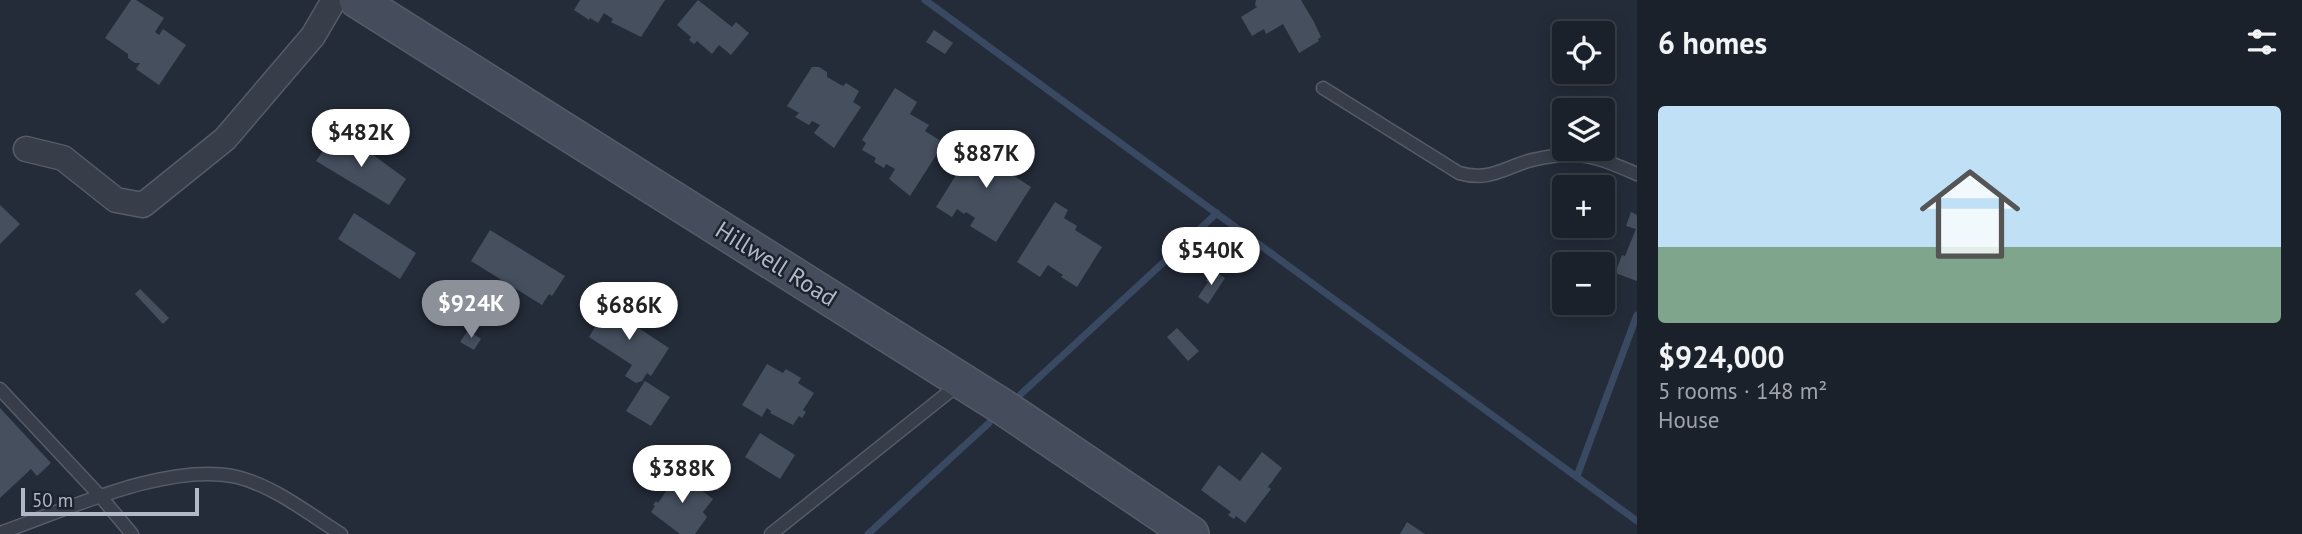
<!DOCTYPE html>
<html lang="en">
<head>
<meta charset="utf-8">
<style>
	:root { --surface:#1b212b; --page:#242933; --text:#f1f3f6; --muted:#a0a3a9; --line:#393e47; --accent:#8c9099 }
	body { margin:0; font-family:"PT Sans",sans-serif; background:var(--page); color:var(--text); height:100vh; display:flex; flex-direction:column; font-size:26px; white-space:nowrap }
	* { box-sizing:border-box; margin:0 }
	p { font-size:23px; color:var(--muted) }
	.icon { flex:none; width:38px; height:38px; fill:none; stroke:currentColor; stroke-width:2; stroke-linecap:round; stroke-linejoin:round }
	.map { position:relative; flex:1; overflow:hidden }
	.panel { display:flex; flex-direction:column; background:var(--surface); width:665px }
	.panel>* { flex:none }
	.fabs { position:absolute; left:1552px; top:21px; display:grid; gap:14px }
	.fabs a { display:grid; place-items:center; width:63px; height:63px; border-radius:7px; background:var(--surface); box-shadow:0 4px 18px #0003,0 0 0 2px var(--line); font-size:35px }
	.scale { position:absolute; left:21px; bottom:18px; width:178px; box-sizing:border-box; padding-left:7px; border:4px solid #b2b9c6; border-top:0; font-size:19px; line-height:24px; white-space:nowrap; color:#b2b9c6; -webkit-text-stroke:5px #1c232f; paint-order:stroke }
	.price { position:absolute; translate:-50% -60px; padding:0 16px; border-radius:24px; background:#fff; color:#222; font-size:23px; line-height:46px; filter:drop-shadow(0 2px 4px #0008) }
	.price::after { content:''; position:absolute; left:50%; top:42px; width:21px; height:16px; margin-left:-10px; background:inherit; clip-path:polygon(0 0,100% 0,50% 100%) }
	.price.current { background:var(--accent); color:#fff }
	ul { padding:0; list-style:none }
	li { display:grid; align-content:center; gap:14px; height:371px; padding:0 21px }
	li span { display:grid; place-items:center; height:217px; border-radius:7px; color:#555 }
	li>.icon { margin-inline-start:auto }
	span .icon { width:126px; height:126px; fill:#fffc; stroke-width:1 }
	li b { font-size:30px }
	h2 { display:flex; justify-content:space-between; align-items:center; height:84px; padding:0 21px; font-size:30px }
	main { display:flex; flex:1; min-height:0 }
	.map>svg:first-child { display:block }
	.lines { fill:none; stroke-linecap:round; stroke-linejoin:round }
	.stream { stroke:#3a4962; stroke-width:7 }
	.building { fill:#454f5e }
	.lane-casing { stroke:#555c68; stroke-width:15 }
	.street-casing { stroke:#555c68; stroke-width:27 }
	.secondary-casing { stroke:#555c68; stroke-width:38 }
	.lane { stroke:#373e4a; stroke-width:12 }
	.street { stroke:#373e4a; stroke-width:24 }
	.secondary { stroke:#454d5d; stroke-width:35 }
	.labels { text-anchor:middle; stroke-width:5; stroke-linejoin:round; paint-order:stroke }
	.street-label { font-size:24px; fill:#b2b9c6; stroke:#1c232f }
</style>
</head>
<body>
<main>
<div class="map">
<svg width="1637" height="534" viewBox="0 0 1637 534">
	<rect width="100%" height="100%" fill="#242c39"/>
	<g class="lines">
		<g class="stream">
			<polyline points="925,0 1637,521"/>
			<polyline points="1021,394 1217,213"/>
			<polyline points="1577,476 1637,315"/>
			<polyline points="868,534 989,423"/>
		</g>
	</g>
	<g class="building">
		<polygon points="131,0 136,0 164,18 155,32 159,35 163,29 186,45 159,85 136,69 140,63 135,63 128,58 128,54 105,38"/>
		<polygon points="580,0 665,0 641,37 611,22 613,19 604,13 598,23 590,18 589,20 574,10"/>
		<polygon points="698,0 732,27 736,22 749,33 731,55 719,45 712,54 697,41 694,44 689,40 691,37 677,25"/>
		<polygon points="1256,0 1301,0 1314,22 1321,37 1318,39 1319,41 1299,53 1283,24 1266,34 1264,29 1252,36 1241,17 1257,7 1255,5"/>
		<polygon points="934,30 953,43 945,54 926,42"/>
		<polygon points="812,67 819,67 827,72 827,77 843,86 846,83 859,91 853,102 861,107 834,148 814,133 820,125 812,121 809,125 795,117 799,113 787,106"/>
		<polygon points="895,88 917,102 910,114 929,125 925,131 944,143 910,196 889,179 895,169 886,164 884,168 874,162 876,158 862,150 866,143 862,140"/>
		<polygon points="335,133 355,146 357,143 406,179 389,205 316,161"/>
		<polygon points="980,137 1018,163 1011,174 1031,187 996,242 970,226 975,218 966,212 964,214 957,209 952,217 936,207"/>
		<polygon points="1055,202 1068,210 1064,218 1077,226 1075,230 1102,247 1077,287 1061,277 1063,275 1048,265 1040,277 1017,262"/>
		<polygon points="0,205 20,224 0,244"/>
		<polygon points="1631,212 1637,215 1637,281 1615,273 1622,255 1625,256 1636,229 1626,226"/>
		<polygon points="354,213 416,253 400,279 338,239"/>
		<polygon points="490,230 565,276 552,296 549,294 542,305 471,261"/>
		<polygon points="1213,270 1225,278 1208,304 1198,297 1208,282 1206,281"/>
		<polygon points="140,289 169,318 163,324 135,294"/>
		<polygon points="609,300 642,321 637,327 669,348 651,376 647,373 642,381 636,383 625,376 632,365 589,337 605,311 603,310"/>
		<polygon points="1177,328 1199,351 1188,361 1167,337"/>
		<polygon points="468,330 481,339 474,350 460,342"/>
		<polygon points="767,364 783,373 786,369 801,378 798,383 814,393 803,410 806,412 802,418 799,416 793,425 770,413 771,411 767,408 762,417 742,405"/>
		<polygon points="645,381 670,397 651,426 626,411"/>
		<polygon points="0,408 51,463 37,476 31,469 0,498"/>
		<polygon points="760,433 795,455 780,479 745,457"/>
		<polygon points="1262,452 1282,468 1268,487 1271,489 1245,523 1236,516 1234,519 1228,515 1231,512 1201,490 1219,465 1240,481"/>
		<polygon points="713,459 731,474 718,491 699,476"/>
		<polygon points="668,470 677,478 680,474 713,499 703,512 707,517 695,534 680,534 651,512 655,506 653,505 656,501 658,503 669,487 660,480"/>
		<polygon points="1407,522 1425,534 1400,534"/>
	</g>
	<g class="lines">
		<defs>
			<g id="lane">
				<path d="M1323,88L1459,173C1490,182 1505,167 1532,160C1579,149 1595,156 1637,174"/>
				<polyline points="0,389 101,497 132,534"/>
				<path d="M0,533C66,510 169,461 237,477C274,486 309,514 341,534"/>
				<polyline points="771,534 959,384"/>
			</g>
			<polyline id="street" points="26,149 63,158 116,200 143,205 225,139 313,36 334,0"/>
			<polyline id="secondary" points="357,0 1003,407 1191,534"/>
		</defs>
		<use href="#lane" class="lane-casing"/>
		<use href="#street" class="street-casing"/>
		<use href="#secondary" class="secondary-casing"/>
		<use href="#lane" class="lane"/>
		<use href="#street" class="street"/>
		<use href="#secondary" class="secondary"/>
	</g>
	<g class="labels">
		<g class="street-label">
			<text transform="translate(776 264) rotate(32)" y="8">Hillwell Road</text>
		</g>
	</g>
</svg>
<div class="fabs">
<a><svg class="icon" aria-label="locate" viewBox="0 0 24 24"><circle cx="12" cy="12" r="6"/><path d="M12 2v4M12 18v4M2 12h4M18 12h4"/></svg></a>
<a><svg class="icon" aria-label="layers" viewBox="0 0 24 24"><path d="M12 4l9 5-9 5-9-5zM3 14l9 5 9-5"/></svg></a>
<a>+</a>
<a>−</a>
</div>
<div class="scale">50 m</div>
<b class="price" style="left:361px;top:169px">$482K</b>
<b class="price" style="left:986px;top:190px">$887K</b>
<b class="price" style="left:1211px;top:287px">$540K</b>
<b class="price current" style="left:471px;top:340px">$924K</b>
<b class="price" style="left:629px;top:342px">$686K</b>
<b class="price" style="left:682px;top:505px">$388K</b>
</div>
<section class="panel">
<h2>6 homes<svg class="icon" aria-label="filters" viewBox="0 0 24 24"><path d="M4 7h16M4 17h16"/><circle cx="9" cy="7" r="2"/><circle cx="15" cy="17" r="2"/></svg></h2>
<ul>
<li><span style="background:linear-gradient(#bfe0f5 65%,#7fa58c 0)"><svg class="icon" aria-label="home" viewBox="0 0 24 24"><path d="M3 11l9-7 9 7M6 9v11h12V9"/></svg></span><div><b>$924,000</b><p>5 rooms · 148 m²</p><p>House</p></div></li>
</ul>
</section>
</main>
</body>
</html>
